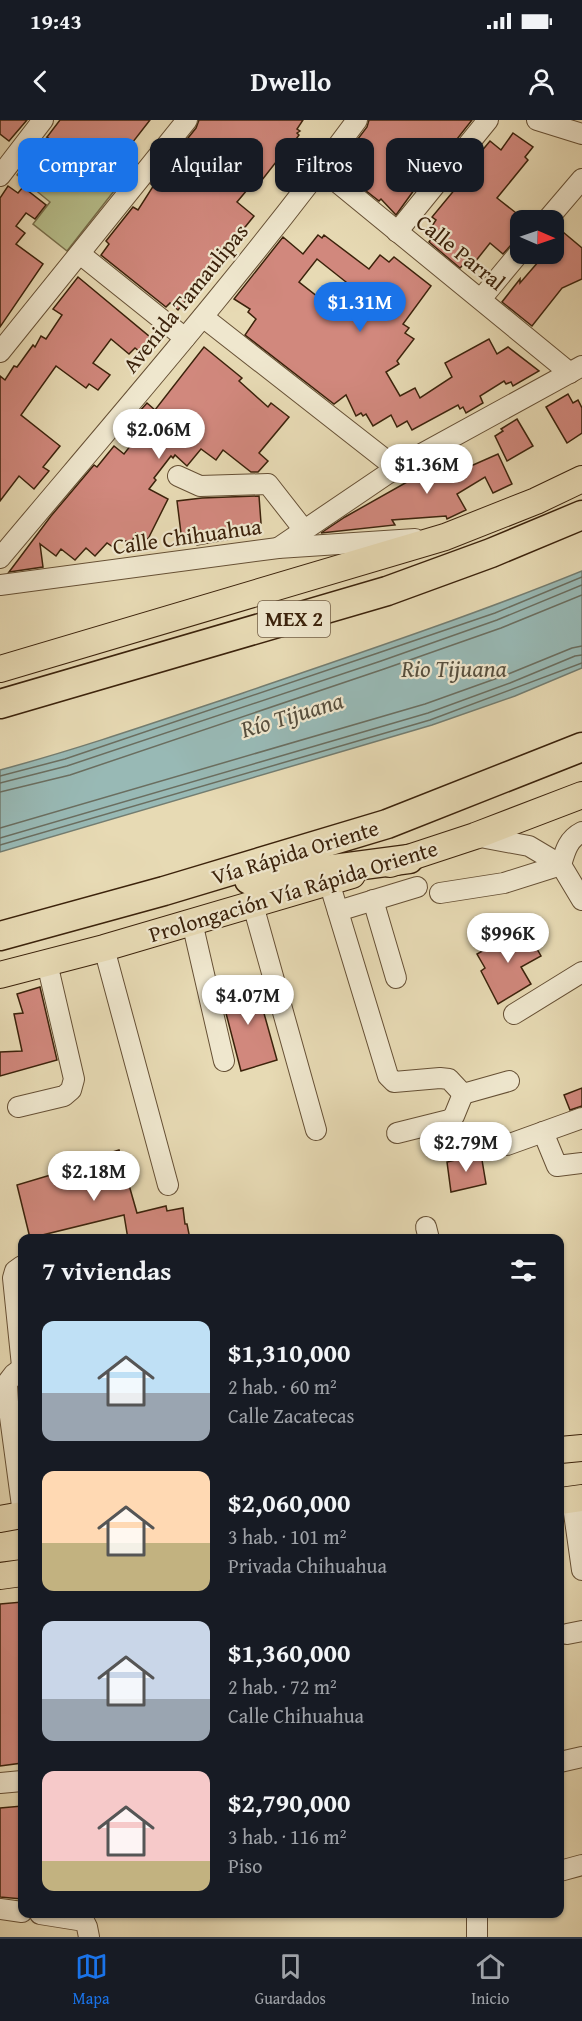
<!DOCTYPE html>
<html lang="es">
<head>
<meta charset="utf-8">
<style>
	:root { --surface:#171b24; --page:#242831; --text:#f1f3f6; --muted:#9ea1a6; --line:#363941; --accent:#1a73e8 }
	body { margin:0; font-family:"Gentium Book Plus",serif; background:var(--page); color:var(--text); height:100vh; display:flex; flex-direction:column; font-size:22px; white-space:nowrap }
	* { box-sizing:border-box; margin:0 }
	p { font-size:20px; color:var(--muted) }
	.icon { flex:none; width:33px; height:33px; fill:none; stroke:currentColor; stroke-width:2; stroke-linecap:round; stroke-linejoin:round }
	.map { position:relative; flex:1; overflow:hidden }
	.details { position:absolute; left:18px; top:1114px; width:546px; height:684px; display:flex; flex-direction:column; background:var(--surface); border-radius:12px; box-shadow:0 2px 4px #0004 }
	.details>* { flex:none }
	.top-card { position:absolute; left:18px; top:18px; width:546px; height:54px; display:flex; gap:12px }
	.needle { width:39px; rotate:92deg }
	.tools { position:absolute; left:510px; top:90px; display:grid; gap:12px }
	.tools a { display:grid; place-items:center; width:54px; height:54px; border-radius:12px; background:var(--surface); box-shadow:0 2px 4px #0004; font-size:30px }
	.price { position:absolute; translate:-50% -51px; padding:0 14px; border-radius:21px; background:#fff; color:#222; font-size:20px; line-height:39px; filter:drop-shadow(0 2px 3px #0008) }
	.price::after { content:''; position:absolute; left:50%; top:36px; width:18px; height:14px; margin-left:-9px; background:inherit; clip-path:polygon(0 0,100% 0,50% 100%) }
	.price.selected { background:var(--accent); color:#fff }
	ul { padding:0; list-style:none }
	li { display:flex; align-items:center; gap:18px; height:150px; padding:0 24px }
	li span { display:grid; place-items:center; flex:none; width:168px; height:120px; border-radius:12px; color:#555 }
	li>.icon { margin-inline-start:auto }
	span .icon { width:72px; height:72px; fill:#fffc; stroke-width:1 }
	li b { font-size:26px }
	h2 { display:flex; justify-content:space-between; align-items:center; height:72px; padding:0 24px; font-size:26px }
	.tag { padding:0 21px; border-radius:12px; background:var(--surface); box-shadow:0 2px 4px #0004; font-size:21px; line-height:54px }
	.tag.selected { background:var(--accent); color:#fff }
	.status { display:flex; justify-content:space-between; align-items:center; height:42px; padding:0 30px; background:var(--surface); direction:ltr }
	.status svg { height:16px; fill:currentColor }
	header { display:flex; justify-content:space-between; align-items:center; height:78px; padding:0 24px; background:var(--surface); font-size:27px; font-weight:700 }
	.tabs { display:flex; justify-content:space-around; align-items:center; height:84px; border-top:2px solid var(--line); background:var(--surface); font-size:16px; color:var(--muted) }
	.tabs a { display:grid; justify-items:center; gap:3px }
	.tabs .selected { color:var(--accent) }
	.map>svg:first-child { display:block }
	.green { fill:#b7bf8c; stroke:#79704c; stroke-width:1.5 }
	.water { fill:#98b9b5; stroke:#737d71; stroke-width:1.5 }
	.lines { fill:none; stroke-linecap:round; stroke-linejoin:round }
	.shore { stroke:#6a6e60; stroke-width:1.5 }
	.building { fill:#d1887d; stroke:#3b220b; stroke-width:1.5; fill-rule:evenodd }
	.minor-casing { stroke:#665035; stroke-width:22 }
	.major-casing { stroke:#3b220b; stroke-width:28 }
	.highway-casing { stroke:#3b220b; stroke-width:31 }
	.minor { stroke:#efe7ce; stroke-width:20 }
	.major { stroke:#e7dab4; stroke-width:26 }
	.highway { stroke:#e7dab4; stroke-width:28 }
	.labels { text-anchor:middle; stroke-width:4.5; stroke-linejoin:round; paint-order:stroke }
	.shield { fill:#efe7ce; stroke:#715d46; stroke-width:1.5 }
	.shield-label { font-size:21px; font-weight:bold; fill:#3b220b }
	.street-label { font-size:22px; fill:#3b220b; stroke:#efe7ce }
	.water-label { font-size:24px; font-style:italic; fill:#574f3e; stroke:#efe7ce }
</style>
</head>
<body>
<div class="status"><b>19:43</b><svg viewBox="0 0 49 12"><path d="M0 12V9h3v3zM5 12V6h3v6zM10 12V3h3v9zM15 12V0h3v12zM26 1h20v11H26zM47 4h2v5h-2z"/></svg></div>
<header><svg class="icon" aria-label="back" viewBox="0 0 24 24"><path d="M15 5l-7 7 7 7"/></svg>Dwello<svg class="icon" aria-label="person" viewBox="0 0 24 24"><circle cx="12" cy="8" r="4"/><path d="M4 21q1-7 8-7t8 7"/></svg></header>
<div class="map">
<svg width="582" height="1817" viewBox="0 0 582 1817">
	<rect width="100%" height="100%" fill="#e7dab4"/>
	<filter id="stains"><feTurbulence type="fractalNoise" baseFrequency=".00333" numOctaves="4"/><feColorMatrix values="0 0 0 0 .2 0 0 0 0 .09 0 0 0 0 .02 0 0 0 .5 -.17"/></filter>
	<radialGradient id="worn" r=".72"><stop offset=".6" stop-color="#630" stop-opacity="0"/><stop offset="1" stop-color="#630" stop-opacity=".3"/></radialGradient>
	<polygon class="green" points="47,17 114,71 67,131 33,104 50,82 17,55"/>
	<path class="water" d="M582,451V548L515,576L432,605L0,732V650C82,628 162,600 243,573C357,534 471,496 582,451Z"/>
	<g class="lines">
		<g class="shore">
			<polyline points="0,656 65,639 378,533 495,493 582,457"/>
			<polyline points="0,663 67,646 381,541 497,500 582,465"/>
			<polyline points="0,672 70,655 384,549 501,508 582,475"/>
			<polyline points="0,708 425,584 506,555 572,528 582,526"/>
			<polyline points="0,718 428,593 510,563 575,536 582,535"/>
			<polyline points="0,725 430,600 582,543"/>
		</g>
	</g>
	<g class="building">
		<polygon points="0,0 27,0 9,21 0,14"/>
		<polygon points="60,0 150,0 132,23 136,26 111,60 93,45 90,50 47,17"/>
		<polygon points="199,0 303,0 297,9 300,11 297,13 299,15 291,26 295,29 281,46 276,42 262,60 258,57 237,82 254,96 178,190 170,183 166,187 101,135 109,124 106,121 133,87 138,90 154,65 151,64 196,8"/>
		<polygon points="369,0 472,0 446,33 441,29 414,63 417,66 396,95 381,79 379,81 365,70 368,66 339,44 367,7"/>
		<polygon points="513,13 533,27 525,37 528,40 497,78 520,96 520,115 503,134 490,123 471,147 465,143 460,148 429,122 432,118 427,114 436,100 432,97 456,68 459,70 477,49 471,44 490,21 501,30"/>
		<polygon points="8,66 18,73 23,67 46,85 35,99 26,93 16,106 25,113 16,124 43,144 0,207 0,78"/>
		<polygon points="563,112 582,128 582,159 562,168 532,206 502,182 520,159 520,163 545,134 554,134 554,124"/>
		<path d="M318,115L322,118L324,115L369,149L380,135L389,142L394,137L431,166L403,204L409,208L405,213L414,219L397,241L399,244L386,252L400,276L415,268L420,278L452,257L445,243L489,219L497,234L508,227L539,251L513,266L511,262L506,264L504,261L480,276L483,283L466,293L463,287L460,289L458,285L412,310L407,301L397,307L391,295L373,306L366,294L363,296L361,293L356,296L346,275L334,284L245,215L256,199L248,192L250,189L234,179L283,117L303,134ZM317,139L346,162L327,184L299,162Z"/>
		<polygon points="78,157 150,217 140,232 135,228 129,234 111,219 93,243 110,255 98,270 89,264 86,268 56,246 21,295 60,326 43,347 49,351 34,369 19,356 0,381 0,256 5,260 14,246 17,247 20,243 33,225 35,227 41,216 46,219 62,195 53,189"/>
		<polygon points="204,227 242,258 239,261 268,287 271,283 289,297 259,333 268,341 258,352 251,352 223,330 216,340 201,329 187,346 175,335 173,338 171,336 154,358 156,360 149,369 168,379 148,419 136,413 131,423 120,419 113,427 107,423 95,436 86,428 75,440 61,429 56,436 40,424 43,447 9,452 51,396 94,345 97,347 114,326 124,334 142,311 130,302 147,283 155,290"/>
		<polygon points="568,274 573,283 578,280 582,288 582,313 567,323 546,287"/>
		<polygon points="517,299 533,326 507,341 495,316 503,311 501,309"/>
		<polygon points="498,334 512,364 493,373 485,357 457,374 466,390 447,399 446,396 392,400 395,405 321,413 345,397 446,340 448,342 457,337 464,349"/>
		<polygon points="259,376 261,403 230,408 231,419 197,425 181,413 177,381 202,378"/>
		<polygon points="526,810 541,836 521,847 531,864 498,884 481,851 485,848 477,834 493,825 489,820 504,811 509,819"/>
		<polygon points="255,861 277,940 241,951 220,870"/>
		<polygon points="40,867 57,940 0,956 0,932 22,931 14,894 23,893 17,874"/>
		<polygon points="582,968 582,986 570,990 564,975"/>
		<polygon points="119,1030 137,1093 166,1086 167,1091 183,1088 185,1104 187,1104 190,1119 128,1119 124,1095 30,1118 17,1065 64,1051 63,1048"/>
		<polygon points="481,1034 486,1064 451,1072 447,1042"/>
		<polygon points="22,1482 22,1643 0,1646 0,1484"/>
		<polygon points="22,1686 22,1779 0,1777 0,1688"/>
	</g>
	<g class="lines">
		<defs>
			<g id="minor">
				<polyline points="537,0 582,14"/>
				<polyline points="321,49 570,253"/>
				<polyline points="0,56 43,0"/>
				<polyline points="547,100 582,59"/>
				<polyline points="397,112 488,0"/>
				<polyline points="80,134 185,218"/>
				<polyline points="481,179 520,132"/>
				<polyline points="203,197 396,348"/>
				<polyline points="0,232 187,0"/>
				<polyline points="178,356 200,366 268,364 304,410"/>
				<polyline points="278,428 396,348 582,246"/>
				<path d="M0,438C121,294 245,152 357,0"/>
				<polyline points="0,465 278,428 415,419"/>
				<polyline points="475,716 529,726 561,745 582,780"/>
				<polyline points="329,762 388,956 394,962 440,958 449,959 463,974 509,961"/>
				<path d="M440,773L504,763L561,745C565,731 568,719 582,712"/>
				<polyline points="373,780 396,858"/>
				<polyline points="253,785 316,1010"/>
				<polyline points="338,791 417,767"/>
				<polyline points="192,802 224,941"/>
				<polyline points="104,828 168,1065"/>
				<polyline points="514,894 582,852"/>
				<polyline points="18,987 64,976 71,970 74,959 47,843"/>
				<polyline points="543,1012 557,1046 582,1043"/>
				<polyline points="397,1013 449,1000 454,996 463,974"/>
				<polyline points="507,1025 582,998"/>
				<polyline points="426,1107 429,1119"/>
				<polyline points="22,1146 15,1151 13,1158 22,1246"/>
				<polyline points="22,1248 14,1254 7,1263 8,1282 22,1386"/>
				<polyline points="572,1379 582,1450"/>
				<polyline points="567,1514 582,1511"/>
				<polyline points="560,1642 582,1637"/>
				<polyline points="0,1663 22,1661"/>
				<polyline points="560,1751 582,1745"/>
				<polyline points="0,1789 22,1792"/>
				<polyline points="40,1794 84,1801 87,1807 89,1817"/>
				<polyline points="477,1817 477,1794"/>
			</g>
			<g id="major">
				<polyline points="0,549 445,417 536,381 582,359"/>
				<polyline points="390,744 475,716 582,675"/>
				<polyline points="0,855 104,828 352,755"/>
				<polyline points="560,1330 582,1328"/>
				<polyline points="560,1381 582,1378"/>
				<polyline points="0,1399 22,1395"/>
				<polyline points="0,1456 22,1453"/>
			</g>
			<g id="highway">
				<polyline points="0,584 387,471 491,433 582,395"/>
				<polyline points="249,760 409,739"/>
				<polyline points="0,816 164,771 387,704 582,627"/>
			</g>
		</defs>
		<use href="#minor" class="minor-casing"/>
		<use href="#major" class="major-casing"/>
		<use href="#highway" class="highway-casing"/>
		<use href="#minor" class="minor"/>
		<use href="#major" class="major"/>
		<use href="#highway" class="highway"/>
	</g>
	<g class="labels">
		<rect class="shield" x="258" y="481" width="72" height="36" rx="4.5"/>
		<g class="shield-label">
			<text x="294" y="506">MEX 2</text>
		</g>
		<g class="street-label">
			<text transform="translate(461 132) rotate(39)" y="8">Calle Parral</text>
			<text transform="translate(185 178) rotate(-51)" y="8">Avenida Tamaulipas</text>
			<text transform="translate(187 416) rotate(-8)" y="8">Calle Chihuahua</text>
			<text transform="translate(295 732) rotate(-17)" y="8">Vía Rápida Oriente</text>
			<text transform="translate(293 771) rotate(-17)" y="8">Prolongación Vía Rápida Oriente</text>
		</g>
		<g class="water-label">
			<text x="454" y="557">Rio Tijuana</text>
			<text transform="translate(292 595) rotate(-17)" y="8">Río Tijuana</text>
		</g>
	</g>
	<rect width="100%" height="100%" filter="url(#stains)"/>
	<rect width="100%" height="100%" fill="url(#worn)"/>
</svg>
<div class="tools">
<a><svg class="needle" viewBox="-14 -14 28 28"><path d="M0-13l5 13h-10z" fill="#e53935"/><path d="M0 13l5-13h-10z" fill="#9ea1a6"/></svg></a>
</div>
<b class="price selected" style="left:360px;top:213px">$1.31M</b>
<b class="price" style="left:159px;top:340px">$2.06M</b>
<b class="price" style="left:427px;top:375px">$1.36M</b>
<b class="price" style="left:508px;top:844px">$996K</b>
<b class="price" style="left:248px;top:906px">$4.07M</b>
<b class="price" style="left:466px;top:1053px">$2.79M</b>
<b class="price" style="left:94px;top:1082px">$2.18M</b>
<div class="top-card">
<a class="tag selected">Comprar</a>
<a class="tag">Alquilar</a>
<a class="tag">Filtros</a>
<a class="tag">Nuevo</a>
</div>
<section class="details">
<h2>7 viviendas<svg class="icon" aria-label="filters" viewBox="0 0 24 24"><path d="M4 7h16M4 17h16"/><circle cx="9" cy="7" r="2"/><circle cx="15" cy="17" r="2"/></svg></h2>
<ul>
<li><span style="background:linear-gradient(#bfe0f5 60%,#9aa5b1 0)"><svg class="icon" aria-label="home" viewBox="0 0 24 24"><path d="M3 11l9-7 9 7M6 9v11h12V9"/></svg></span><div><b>$1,310,000</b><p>2 hab. · 60 m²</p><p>Calle Zacatecas</p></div></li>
<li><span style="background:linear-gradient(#ffd9b3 60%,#c2b280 0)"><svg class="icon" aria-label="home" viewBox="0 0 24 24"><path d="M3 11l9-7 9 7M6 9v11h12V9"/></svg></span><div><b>$2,060,000</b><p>3 hab. · 101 m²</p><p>Privada Chihuahua</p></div></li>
<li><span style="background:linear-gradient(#c9d6e8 65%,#9aa5b1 0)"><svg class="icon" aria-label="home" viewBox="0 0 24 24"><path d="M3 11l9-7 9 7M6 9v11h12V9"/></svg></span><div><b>$1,360,000</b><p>2 hab. · 72 m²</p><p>Calle Chihuahua</p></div></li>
<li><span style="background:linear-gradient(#f6c9c9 75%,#c2b280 0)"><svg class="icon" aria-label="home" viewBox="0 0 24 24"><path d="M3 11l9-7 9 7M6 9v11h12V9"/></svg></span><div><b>$2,790,000</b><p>3 hab. · 116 m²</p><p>Piso</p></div></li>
</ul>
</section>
</div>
<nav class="tabs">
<a class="selected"><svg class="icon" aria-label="map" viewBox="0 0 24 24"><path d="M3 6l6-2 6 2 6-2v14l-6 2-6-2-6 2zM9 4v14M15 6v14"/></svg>Mapa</a>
<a><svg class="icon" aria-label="saved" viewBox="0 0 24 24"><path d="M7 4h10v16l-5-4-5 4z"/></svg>Guardados</a>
<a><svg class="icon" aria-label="home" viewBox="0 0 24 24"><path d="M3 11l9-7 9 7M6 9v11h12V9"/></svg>Inicio</a>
</nav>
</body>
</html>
